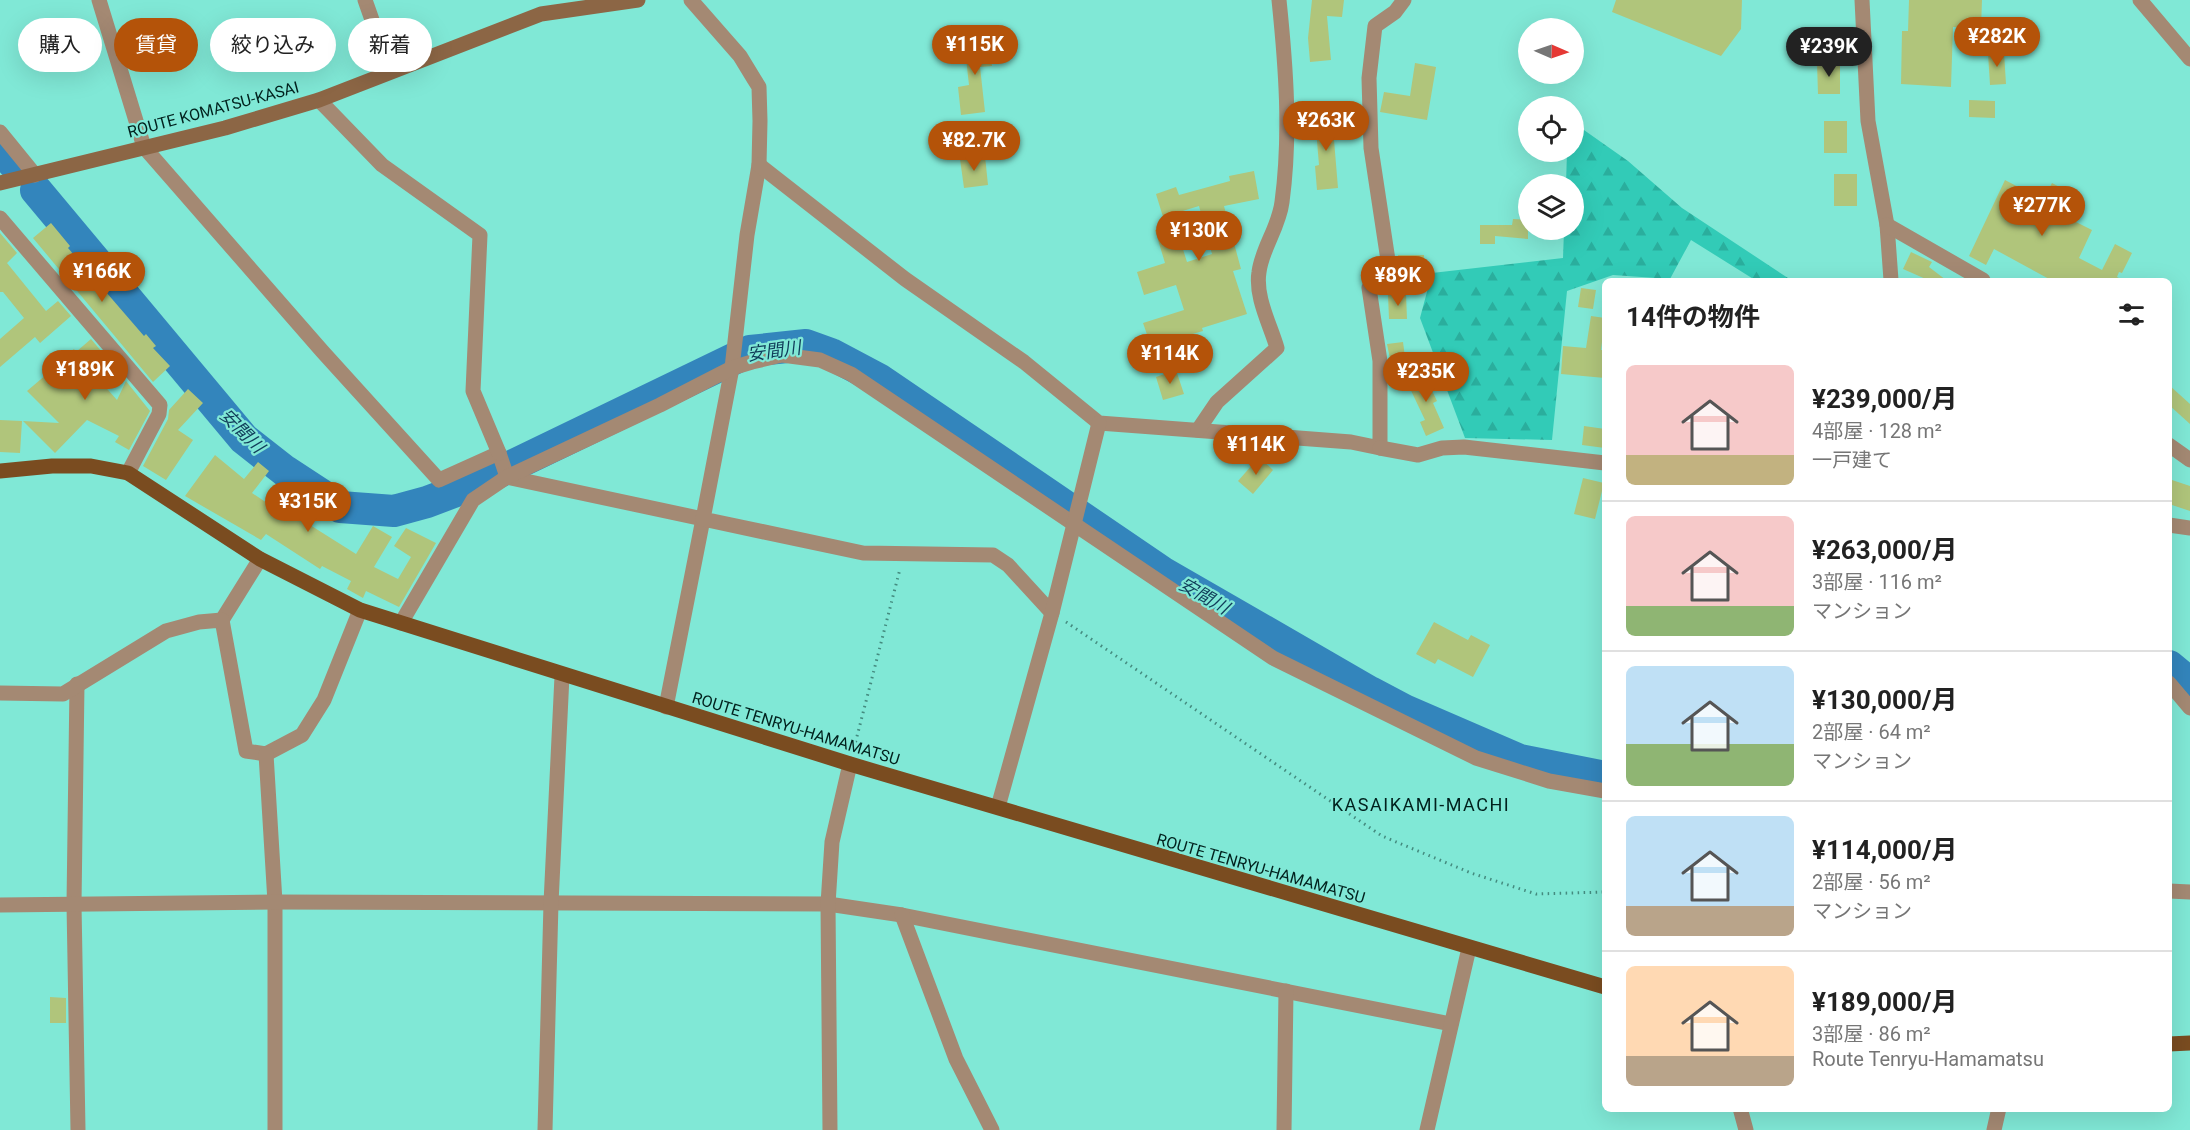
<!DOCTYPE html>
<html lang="ja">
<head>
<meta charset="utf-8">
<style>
	:root { --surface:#fff; --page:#f2f2f2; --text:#222; --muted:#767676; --line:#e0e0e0; --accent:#b45309 }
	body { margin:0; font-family:Roboto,"Noto Sans JP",sans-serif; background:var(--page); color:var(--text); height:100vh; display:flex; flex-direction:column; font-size:22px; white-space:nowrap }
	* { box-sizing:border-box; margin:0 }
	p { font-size:20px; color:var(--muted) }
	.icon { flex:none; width:33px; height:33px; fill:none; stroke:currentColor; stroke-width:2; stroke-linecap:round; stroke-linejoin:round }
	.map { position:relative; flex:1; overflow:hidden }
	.details { position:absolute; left:1602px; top:278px; width:570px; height:834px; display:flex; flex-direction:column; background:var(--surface); border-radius:9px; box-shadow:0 6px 24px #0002 }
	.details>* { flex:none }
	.guide { position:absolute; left:18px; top:18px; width:570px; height:54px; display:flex; gap:12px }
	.needle { width:39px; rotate:92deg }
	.fabs { position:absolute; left:1518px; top:18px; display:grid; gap:12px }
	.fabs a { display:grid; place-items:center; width:66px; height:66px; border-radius:50%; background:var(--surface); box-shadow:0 6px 24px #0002; font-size:30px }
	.price { position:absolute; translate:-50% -51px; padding:0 14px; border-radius:21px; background:var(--accent); color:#fff; font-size:20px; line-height:39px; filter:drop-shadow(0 2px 3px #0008) }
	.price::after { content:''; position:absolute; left:50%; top:36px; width:18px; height:14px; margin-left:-9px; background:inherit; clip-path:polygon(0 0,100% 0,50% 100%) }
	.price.current { background:#222; color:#fff }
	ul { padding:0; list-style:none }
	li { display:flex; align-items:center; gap:18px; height:150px; padding:0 24px }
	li+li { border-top:2px solid var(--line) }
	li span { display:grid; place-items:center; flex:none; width:168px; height:120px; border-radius:9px; color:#555 }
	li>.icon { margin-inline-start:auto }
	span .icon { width:72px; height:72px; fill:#fffc; stroke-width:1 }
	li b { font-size:26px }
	h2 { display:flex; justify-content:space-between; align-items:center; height:72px; padding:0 24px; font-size:26px }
	.tag { padding:0 21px; border-radius:27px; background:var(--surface); box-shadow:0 6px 24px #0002; font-size:21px; line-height:54px }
	.tag.current { background:var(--accent); color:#fff }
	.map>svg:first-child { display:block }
	.forest { fill:url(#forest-firs) }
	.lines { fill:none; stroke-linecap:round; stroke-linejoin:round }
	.river { stroke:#3385bc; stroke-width:32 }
	.building { fill:#b0c57b }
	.path { stroke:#448b7f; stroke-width:3; stroke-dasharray:1.5 4.5; stroke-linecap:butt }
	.minor { stroke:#a48973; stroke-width:15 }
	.tertiary { stroke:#a48973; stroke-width:15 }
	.secondary { stroke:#8c6645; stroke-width:15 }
	.primary { stroke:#7a4c20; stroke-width:15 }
	.labels { text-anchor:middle; stroke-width:4.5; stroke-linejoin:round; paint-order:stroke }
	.street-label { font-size:16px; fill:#00211d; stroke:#80e8d6 }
	.water-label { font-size:18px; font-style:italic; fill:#103c59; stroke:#80e8d6 }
	.neighbourhood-label { font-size:18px; letter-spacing:1.5px; fill:#00211d; stroke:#80e8d6 }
</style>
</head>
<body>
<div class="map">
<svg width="2190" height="1130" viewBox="0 0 2190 1130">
	<defs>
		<pattern id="forest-firs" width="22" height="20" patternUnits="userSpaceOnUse" patternTransform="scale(1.5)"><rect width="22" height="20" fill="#32cbb7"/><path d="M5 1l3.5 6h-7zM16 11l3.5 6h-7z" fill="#2aae9d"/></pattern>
	</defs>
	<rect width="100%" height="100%" fill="#80e8d6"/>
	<polygon class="forest" points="1574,123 1628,161 1682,208 1791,280 1755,280 1691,240 1670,279 1613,275 1567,291 1552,440 1465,438 1420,318 1432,273 1563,258 1564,230 1574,230 1574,184 1566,184 1567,152 1574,152"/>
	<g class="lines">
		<g class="river">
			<polyline points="0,147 13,163"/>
			<polyline points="36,190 244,439 285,471 340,507 394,511 427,502 472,485 750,351 806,345 831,354 880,380 1162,572 1370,692 1404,710 1520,760 1605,777"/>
			<polyline points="2169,666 2190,683"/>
		</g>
	</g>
	<g class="building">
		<polygon points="1312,0 1344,0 1342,17 1327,16 1331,60 1310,62 1308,38"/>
		<polygon points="1616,0 1742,0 1741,29 1721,56 1612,12"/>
		<polygon points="1909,0 1982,0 1981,28 1953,27 1951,87 1901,84 1902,31 1908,31"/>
		<polygon points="988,37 992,66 980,67 985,112 961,115 958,87 969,85 964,40"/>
		<polygon points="2004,52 2006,84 1990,85 1988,53"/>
		<polygon points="1415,63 1436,67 1427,120 1380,112 1384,92 1410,96"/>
		<polygon points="1817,63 1840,63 1840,94 1818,94"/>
		<polygon points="1969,100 1995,101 1995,118 1969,117"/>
		<polygon points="1336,115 1338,139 1334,140 1338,188 1317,190 1315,166 1319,165 1315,117"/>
		<rect x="1824" y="121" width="23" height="32"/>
		<polygon points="985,156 988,185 964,188 960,159"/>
		<polygon points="1254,171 1259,199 1224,206 1241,269 1233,271 1247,314 1202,328 1203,331 1151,346 1143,323 1184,310 1176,285 1144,295 1137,272 1165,263 1155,230 1175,224 1187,262 1212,254 1199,206 1163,217 1156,194 1176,187 1179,195 1230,181 1229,176"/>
		<rect x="1834" y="174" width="23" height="32"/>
		<polygon points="2005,180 2043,200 2052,183 2069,192 2058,213 2092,230 2079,258 2102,270 2115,244 2132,253 2122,273 2119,272 2117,277 2123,280 2051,280 1994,249 1986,265 1969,256"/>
		<polygon points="1513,219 1528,220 1528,239 1495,236 1495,244 1480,244 1480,225 1512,225"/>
		<polygon points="51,223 70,246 68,248 144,336 146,334 156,346 153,348 170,366 153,382 33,238"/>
		<polygon points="0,233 17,253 7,263 46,311 58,301 71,316 40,343 35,337 0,367 0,339 24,318 3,292 0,292"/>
		<polygon points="1911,252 1932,262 1929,267 1946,280 1928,280 1903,269"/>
		<polygon points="1398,255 1424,255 1424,274 1400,274"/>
		<polygon points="1581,288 1596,290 1593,309 1578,307"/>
		<polygon points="1406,294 1407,319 1389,319 1388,295"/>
		<polygon points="1591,316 1605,318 1601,350 1605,350 1605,378 1561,374 1563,346 1586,348"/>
		<polygon points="91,339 107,358 92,372 117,400 126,381 150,411 129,450 115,442 119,436 87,420 55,453 23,421 59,423 27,391 60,363 58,361 74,349 76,352"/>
		<polygon points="1403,342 1405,357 1390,359 1387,344"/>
		<polygon points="1176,370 1184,394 1163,400 1156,377"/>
		<polygon points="1423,372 1437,401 1433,403 1444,428 1426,436 1420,422 1425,420 1406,380"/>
		<polygon points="2169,385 2190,404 2190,424 2169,405"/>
		<polygon points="188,389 203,403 178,430 193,440 166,480 143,466 168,419 169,410"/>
		<polygon points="0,420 22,421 20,453 0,452"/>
		<polygon points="1584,426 1605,429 1605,448 1582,445"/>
		<polygon points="215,455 244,479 258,462 269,471 252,493 282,513 292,500 304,509 310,501 321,510 310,525 356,554 373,526 392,537 374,567 398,579 411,557 394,546 406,528 436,543 399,607 366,591 363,598 347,589 351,581 322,566 320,569 266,534 261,540 185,496"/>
		<polygon points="1259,457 1273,470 1253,494 1238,481"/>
		<polygon points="1583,478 1604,483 1595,519 1574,514"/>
		<polygon points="2169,479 2190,486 2190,511 2169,504"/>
		<polygon points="1434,622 1468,640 1471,635 1490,645 1473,677 1438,659 1435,664 1416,654"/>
		<polygon points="50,997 66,998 66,1023 50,1023"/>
	</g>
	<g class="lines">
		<g class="path">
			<polyline points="1066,622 1382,836 1471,873 1536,894 1605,892"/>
			<polyline points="854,748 900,569"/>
		</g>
		<g class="minor">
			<polyline points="99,0 144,147 322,351 439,480 499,453 507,477 703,519 666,707"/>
			<polyline points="365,0 390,71"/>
			<polyline points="691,0 740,56 754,79 759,87 760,121 759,165 747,235 732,368 703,519 863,553 993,555 1008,565 1052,613"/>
			<polyline points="1862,0 1868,121 1887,225 1891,280"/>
			<polyline points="2140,0 2190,59"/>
			<polyline points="319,100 382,165 480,235 473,391 499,453"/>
			<polyline points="0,132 35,175"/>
			<polyline points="759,165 905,279 1024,362 1099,423 1351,442 1380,448 1380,361 1369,288 1391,280 1371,148 1369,78 1375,26 1395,12 1404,0"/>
			<polyline points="0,218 160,405 159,414 128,473"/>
			<polyline points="1887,225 1983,280"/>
			<path d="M1198,430L1217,402L1277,348C1270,324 1255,297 1259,272C1262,248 1279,227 1282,202C1291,134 1286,68 1279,0"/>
			<polyline points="2169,445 2190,460"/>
			<polyline points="1380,448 1418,455 1442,448 1464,447 1605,463"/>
			<polyline points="2169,525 2190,528"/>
			<polyline points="222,620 260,559"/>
			<polyline points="401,623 473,500 507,477 660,405 732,368 752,362 782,355 820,360 851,374 1273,658 1476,758 1549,781 1605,791"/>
			<polyline points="2169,683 2190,708"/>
			<polyline points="77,684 74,904 78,1130"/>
			<polyline points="0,693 63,694 166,631 199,622 222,620 246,751 266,754 302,735 324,700 360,610"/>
			<polyline points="266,754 275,902 275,1130"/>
			<polyline points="998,807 1052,613 1099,423"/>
			<polyline points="2169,891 2190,892"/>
			<polyline points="0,905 275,902 828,904 902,915 1451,1024"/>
			<polyline points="902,915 956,1059 992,1130"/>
			<polyline points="1740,1108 1746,1130"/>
			<polyline points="830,1130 828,904 832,842 850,764"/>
			<polyline points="1284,1130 1286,991"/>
			<polyline points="1427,1130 1469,948"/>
			<polyline points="1994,1130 1999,1108"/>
		</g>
		<polyline class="tertiary" points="545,1130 551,903 562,676"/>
		<polyline class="secondary" points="0,183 225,128 319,100 541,14 638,0"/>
		<g class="primary">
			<polyline points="0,471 52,466 91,466 128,473 260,559 360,610 850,764 1605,987"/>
			<polyline points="2169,1044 2190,1043"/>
		</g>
	</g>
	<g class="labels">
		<g class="street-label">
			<text transform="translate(213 109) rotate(-15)" y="6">ROUTE KOMATSU-KASAI</text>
			<text transform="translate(796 728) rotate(17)" y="6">ROUTE TENRYU-HAMAMATSU</text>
			<text transform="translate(1261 868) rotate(16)" y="6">ROUTE TENRYU-HAMAMATSU</text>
		</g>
		<g class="water-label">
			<text transform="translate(774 351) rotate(-8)" y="6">安間川</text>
			<text transform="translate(242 431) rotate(45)" y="6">安間川</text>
			<text transform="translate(1204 596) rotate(30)" y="6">安間川</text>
		</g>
		<g class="neighbourhood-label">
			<text x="1421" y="811">KASAIKAMI-MACHI</text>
		</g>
	</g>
</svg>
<div class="fabs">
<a><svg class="needle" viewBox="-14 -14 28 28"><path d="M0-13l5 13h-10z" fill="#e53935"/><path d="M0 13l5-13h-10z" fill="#767676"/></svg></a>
<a><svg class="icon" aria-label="locate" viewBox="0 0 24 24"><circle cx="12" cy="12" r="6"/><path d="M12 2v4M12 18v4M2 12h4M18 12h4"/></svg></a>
<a><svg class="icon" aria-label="layers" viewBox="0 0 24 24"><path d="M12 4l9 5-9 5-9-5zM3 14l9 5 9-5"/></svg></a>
</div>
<b class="price" style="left:1997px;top:68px">¥282K</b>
<b class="price" style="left:975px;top:76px">¥115K</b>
<b class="price current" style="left:1829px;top:78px">¥239K</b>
<b class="price" style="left:1326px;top:152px">¥263K</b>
<b class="price" style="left:974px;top:172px">¥82.7K</b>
<b class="price" style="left:2042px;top:237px">¥277K</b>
<b class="price" style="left:1199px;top:262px">¥130K</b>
<b class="price" style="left:102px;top:303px">¥166K</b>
<b class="price" style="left:1398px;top:307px">¥89K</b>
<b class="price" style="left:1170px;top:385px">¥114K</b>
<b class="price" style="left:85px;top:401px">¥189K</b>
<b class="price" style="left:1426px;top:403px">¥235K</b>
<b class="price" style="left:1256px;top:476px">¥114K</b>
<b class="price" style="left:308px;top:533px">¥315K</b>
<div class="guide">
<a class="tag">購入</a>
<a class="tag current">賃貸</a>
<a class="tag">絞り込み</a>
<a class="tag">新着</a>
</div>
<section class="details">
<h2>14件の物件<svg class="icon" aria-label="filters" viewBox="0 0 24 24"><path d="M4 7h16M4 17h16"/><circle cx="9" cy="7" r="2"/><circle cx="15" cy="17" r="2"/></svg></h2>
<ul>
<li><span style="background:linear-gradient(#f6c9c9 75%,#c2b280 0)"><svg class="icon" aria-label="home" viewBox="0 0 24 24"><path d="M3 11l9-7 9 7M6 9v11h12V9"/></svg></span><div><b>¥239,000/月</b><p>4部屋 · 128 m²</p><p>一戸建て</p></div></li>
<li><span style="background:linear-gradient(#f6c9c9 75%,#8fb573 0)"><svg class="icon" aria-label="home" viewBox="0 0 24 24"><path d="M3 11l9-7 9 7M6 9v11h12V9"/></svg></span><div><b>¥263,000/月</b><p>3部屋 · 116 m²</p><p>マンション</p></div></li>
<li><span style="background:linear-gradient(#bfe0f5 65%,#8fb573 0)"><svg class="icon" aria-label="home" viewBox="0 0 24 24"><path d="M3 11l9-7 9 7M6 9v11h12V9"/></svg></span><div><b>¥130,000/月</b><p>2部屋 · 64 m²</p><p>マンション</p></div></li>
<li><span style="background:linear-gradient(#bfe0f5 75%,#b9a48a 0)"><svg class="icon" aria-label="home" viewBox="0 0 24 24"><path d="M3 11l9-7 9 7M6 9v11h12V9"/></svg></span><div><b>¥114,000/月</b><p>2部屋 · 56 m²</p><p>マンション</p></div></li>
<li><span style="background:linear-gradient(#ffd9b3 75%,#b9a48a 0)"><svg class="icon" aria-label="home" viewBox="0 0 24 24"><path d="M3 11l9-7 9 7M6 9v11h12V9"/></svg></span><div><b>¥189,000/月</b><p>3部屋 · 86 m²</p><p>Route Tenryu-Hamamatsu</p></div></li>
</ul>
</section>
</div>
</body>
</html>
